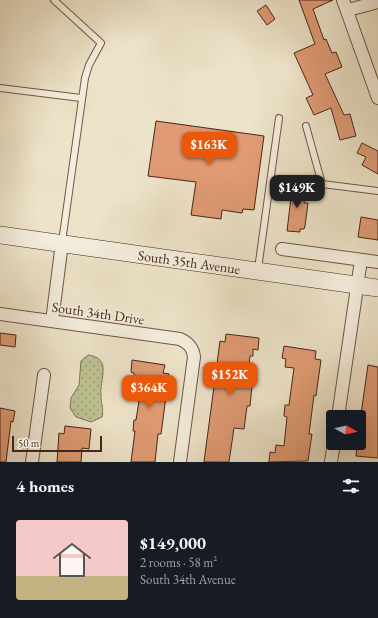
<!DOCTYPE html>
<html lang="en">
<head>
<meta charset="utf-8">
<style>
	:root { --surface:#171b24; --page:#242831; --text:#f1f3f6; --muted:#9ea1a6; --line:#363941; --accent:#ea580c }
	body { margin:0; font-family:"EB Garamond",serif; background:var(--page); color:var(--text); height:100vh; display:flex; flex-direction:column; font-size:15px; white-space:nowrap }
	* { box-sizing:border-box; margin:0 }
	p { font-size:13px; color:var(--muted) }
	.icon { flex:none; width:22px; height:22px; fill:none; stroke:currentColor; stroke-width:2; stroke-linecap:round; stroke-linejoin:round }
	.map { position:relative; height:462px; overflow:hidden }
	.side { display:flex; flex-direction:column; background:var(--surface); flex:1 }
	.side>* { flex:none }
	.needle { width:26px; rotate:98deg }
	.controls { position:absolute; left:326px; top:410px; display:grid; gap:8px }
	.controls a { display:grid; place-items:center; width:40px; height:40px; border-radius:4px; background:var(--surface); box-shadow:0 4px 16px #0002; font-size:20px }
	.scale { position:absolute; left:12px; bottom:10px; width:90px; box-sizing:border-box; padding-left:4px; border:2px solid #462619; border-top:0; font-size:11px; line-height:14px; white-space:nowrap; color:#462619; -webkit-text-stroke:3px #f3eddc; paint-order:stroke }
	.price { position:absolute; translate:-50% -34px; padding:0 9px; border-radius:8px; background:var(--accent); color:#fff; font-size:13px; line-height:26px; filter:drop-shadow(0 1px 2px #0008) }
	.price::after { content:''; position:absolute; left:50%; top:24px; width:12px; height:9px; margin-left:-6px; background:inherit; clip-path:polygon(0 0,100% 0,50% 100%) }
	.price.current { background:#222; color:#fff }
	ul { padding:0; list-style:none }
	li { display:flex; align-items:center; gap:12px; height:100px; padding:0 16px }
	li+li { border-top:1px solid var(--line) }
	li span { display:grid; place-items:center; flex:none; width:112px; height:80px; border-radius:4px; color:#555 }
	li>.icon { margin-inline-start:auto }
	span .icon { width:48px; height:48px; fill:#fffc; stroke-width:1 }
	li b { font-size:17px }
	h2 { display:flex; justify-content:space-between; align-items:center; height:48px; padding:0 16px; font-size:17px }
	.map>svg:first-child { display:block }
	.grass { fill:url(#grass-dots); stroke:#827456 }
	.building { fill:#e09b74; stroke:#462619 }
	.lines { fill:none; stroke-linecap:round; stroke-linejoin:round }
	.lane-casing { stroke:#705545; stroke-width:8 }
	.street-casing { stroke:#705545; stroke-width:14 }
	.secondary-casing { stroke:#462619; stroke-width:18 }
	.lane { stroke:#f3eddc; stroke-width:6 }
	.street { stroke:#f3eddc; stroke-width:12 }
	.secondary { stroke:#f3eddc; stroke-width:17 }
	.labels { text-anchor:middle; stroke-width:3; stroke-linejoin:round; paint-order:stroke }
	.street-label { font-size:14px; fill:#462619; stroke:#f3eddc }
</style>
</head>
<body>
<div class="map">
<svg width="378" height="462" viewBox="0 0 378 462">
	<defs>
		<pattern id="grass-dots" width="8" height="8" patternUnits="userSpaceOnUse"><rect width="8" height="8" fill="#bec293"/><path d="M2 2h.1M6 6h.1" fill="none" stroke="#9c9d77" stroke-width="1.8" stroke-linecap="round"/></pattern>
	</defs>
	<rect width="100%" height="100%" fill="#ede3c9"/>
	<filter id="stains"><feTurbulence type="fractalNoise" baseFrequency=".005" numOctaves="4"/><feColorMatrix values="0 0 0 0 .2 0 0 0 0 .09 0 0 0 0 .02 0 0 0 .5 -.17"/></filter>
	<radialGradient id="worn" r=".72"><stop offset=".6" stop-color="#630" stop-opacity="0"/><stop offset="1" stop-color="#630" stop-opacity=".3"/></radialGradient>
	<path class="grass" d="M88,355C113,358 99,380 101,396C101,403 104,410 102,417L91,422L76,417L70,408L71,398L79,385L81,361Z"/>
	<g class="building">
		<polygon points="299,0 333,0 313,9 324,40 326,39 332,53 336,52 342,67 325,74 344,115 350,114 356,136 340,140 331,108 314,115 306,98 313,95 294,53 315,44"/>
		<polygon points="266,5 275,19 267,25 257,11"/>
		<polygon points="156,121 264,136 254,210 243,209 242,213 222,210 221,219 191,215 196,182 148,176"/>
		<polygon points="362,143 378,151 378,174 362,165 366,157 357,153"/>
		<polygon points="293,181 303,182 301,192 306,192 304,203 308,203 305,226 304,229 300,229 300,232 287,231"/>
		<polygon points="361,217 378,220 378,240 358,237"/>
		<polygon points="0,333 16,335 15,347 0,345"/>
		<polygon points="226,334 259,338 258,350 253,349 253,356 250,356 246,386 252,386 250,406 247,406 244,429 234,428 229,462 204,462 220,341 225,342"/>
		<polygon points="284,346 316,351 315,359 321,360 316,396 314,395 309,434 312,434 308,461 269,462 270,452 275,453 276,445 284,446 287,417 284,416 285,405 289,405 294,368 285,367 286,359 282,358"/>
		<polygon points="132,360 165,365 163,373 169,374 161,434 158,434 155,462 131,462 135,431 133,431 134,420 136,420 142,382 134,381 134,373 131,372"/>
		<polygon points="368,365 378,367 378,458 356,456 357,443 359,443 359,428"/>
		<polygon points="0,408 15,411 13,422 11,421 6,462 0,462"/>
		<polygon points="65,426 91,429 89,449 82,448 81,462 57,462 59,433 64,434"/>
	</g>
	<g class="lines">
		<defs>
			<g id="lane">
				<polyline points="54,0 101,43 89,65 85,78 62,242"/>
				<polyline points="0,88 81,98"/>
				<polyline points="306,126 322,184 378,191"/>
				<polyline points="258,269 279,118"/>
			</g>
			<g id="street">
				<polyline points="343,0 378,98"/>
				<polyline points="348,10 378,2"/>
				<polyline points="282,249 378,262"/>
				<path d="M0,314L180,339C189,343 193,348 194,357L180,462"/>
				<polyline points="52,321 62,243"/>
				<polyline points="338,417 361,260"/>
				<polyline points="32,462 44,375"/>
				<polyline points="331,462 334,443"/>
			</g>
			<polyline id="secondary" points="0,235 378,288"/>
		</defs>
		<use href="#lane" class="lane-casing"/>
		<use href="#street" class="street-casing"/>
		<use href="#secondary" class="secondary-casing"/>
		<use href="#lane" class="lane"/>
		<use href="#street" class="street"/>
		<use href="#secondary" class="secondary"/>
	</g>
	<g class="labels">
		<g class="street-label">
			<text transform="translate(189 262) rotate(8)" y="5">South 35th Avenue</text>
			<text transform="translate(98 313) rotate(8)" y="5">South 34th Drive</text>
		</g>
	</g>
	<rect width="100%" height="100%" filter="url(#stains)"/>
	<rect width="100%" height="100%" fill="url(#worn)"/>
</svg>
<div class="controls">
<a><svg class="needle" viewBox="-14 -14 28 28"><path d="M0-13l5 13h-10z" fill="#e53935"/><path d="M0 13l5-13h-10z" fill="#9ea1a6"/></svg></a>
</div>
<div class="scale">50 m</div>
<b class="price" style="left:209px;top:166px">$163K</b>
<b class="price current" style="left:297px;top:209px">$149K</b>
<b class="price" style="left:230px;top:396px">$152K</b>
<b class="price" style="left:149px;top:409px">$364K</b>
</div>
<section class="side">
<h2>4 homes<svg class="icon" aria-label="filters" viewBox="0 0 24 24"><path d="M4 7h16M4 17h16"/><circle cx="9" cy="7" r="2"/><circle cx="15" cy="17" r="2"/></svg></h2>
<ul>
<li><span style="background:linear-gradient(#f6c9c9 70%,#c2b280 0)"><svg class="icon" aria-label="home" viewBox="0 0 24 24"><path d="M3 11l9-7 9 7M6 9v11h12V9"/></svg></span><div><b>$149,000</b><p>2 rooms · 58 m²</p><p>South 34th Avenue</p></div></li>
</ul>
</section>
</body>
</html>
